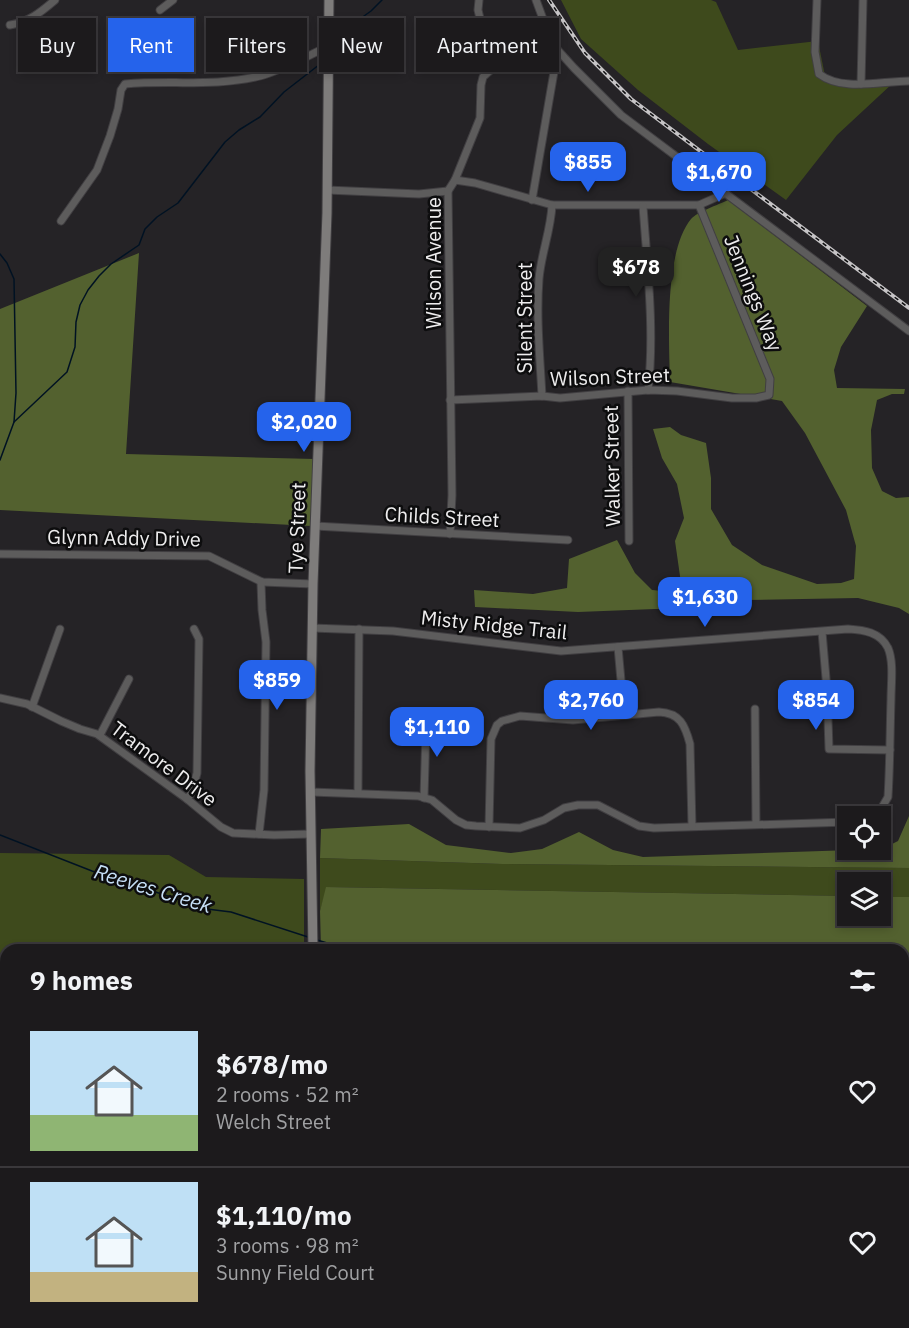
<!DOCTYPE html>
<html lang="en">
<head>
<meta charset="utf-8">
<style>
	:root { --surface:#1c1a1c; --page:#252325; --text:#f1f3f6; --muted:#a0a1a3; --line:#3a383b; --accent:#2563eb }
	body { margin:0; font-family:"IBM Plex Sans",sans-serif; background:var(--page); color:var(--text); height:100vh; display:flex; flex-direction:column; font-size:22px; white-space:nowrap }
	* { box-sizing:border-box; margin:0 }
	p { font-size:20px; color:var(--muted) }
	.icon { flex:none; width:33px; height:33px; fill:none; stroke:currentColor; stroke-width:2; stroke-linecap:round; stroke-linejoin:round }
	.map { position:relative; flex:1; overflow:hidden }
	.sheet { position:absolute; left:0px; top:944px; width:909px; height:386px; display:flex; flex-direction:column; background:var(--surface); border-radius:18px 18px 0 0; box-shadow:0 3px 9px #0003,0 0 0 2px var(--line) }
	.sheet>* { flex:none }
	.hud { position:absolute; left:18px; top:18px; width:600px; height:54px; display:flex; gap:12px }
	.buttons { position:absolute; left:837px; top:806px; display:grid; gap:12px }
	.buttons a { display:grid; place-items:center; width:54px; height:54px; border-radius:0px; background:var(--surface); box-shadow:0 3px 9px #0003,0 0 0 2px var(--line); font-size:30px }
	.price { position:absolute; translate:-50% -51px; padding:0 14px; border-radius:12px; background:var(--accent); color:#fff; font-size:20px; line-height:39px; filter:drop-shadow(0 2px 3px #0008) }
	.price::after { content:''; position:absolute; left:50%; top:36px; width:18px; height:14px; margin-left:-9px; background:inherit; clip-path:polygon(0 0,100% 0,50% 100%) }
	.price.on { background:#222; color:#fff }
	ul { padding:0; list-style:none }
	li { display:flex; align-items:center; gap:18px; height:150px; padding:0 30px }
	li+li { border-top:2px solid var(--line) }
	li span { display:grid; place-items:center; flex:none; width:168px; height:120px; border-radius:0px; color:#555 }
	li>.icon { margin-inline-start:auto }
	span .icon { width:72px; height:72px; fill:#fffc; stroke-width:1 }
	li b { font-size:26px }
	h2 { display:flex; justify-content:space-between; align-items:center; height:72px; padding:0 30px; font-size:26px }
	.pill { padding:0 21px; border-radius:0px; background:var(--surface); box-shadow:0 3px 9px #0003,0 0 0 2px var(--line); font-size:21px; line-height:54px }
	.pill.on { background:var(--accent); color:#fff }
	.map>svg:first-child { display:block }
	.green { fill:#3e4a1c }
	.forest { fill:#53612f }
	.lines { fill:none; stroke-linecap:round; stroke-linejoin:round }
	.stream { stroke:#001223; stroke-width:1.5 }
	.street-casing { stroke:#413f42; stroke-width:9 }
	.secondary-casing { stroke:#413f42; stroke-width:11 }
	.street { stroke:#5d5c5c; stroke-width:7 }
	.secondary { stroke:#7e7c7b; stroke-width:9 }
	.rail-casing { stroke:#c6c4c6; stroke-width:4 }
	.rail { stroke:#0d0d0e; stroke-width:1.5; stroke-dasharray:4.5; stroke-linecap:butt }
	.labels { text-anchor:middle; stroke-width:5; stroke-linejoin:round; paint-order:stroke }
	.street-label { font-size:20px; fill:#eeedee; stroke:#0d0d0e }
	.water-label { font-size:21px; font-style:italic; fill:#c5def5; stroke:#0d0d0e }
</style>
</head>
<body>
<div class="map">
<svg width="909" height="1328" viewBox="0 0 909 1328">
	<rect width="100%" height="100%" fill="#252326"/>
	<g class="green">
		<polygon points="561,0 711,0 716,2 738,50 818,41 826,81 893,83 837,135 786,200 708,144 638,90 581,39"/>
		<polygon points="0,853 169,855 206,877 304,879 304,949 6,950 6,1123 0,1123"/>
		<polygon points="320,858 502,864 909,868 909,897 881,897 880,882 848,882 847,896 327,887 320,911"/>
	</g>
	<g class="forest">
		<path d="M728,200L867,306L841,347L834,370L837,388L905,389L904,394H892L877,400L871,430L872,468L882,491L896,498L909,497V614L899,608L858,598L747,600L716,609H655L578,612L475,607L474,590L533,594L567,588L569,559L617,540L635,573L652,590L673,592L681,583L675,541L684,518L677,484L662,458L653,429L670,427L681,435L706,443L711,478V509L732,545L762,565L817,584L841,583L854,579L856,546L846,510L805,433L782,401L670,382C669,340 664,252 691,219C697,212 718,205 728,200Z"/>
		<polygon points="139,253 126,454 315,459 311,526 0,510 0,309"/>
		<polygon points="909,816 909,868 502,864 320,858 321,829 409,824 446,845 511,853 542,849 579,832 613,850 643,857 882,849 898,841"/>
		<polygon points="326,887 847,896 848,915 880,915 881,897 909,897 909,1197 903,1203 903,950 321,949 320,911"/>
	</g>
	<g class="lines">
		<g class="stream">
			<polyline points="333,54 350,37 364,16 371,11 382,0"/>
			<polyline points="0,254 7,263 14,279 16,393 14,422 0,460"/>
			<polyline points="14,422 67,372 75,347 76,322 80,305 88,290 99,276 111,264 139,245 145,229 157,217 178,203 225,142 239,130 260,117 284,92 324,61"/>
			<polyline points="0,835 92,871 207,909 231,912 308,937"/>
			<polyline points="317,940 351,950"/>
			<polyline points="903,1104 909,1106"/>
		</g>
		<defs>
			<g id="street">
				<polyline points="479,0 478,10 492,69"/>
				<polyline points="536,0 550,38 555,47 574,68 621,115 909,331"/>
				<path d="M817,0L815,52L819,74C843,92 881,81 909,81"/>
				<polyline points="160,10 173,0"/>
				<path d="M10,25C29,22 41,12 55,0"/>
				<polyline points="861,84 863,0"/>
				<polyline points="455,180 475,183 552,205 699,205 726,193"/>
				<polyline points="327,190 419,194 448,191"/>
				<polyline points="532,200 555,66 555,47"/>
				<path d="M643,206C647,264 655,332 648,390"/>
				<path d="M61,221L97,170L110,136L118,109L121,90L125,84C170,80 215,87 260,76C283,70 307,56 329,46"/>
				<polyline points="628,391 629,541"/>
				<path d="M542,396C540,357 536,318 539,279C541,254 551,230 552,205"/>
				<polyline points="450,400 542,396 560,398 648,390 677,391 732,398 756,398 769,395 770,379 699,205"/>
				<polyline points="315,526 568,540"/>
				<polyline points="450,534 452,495 448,191 455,180 480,118 481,85 483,77 492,69 505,61 555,47"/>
				<polyline points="0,554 209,556 262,582 313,584"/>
				<path d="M312,628L393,631L561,651L848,629C864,630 880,632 888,648C894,662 891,684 891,699C890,732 890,764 888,797L881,809L874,816"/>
				<polyline points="822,632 827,690 829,749 890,750"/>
				<polyline points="618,647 624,714"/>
				<polyline points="0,698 27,704 61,721 80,729 97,734 187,799 221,827 233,833 274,835 311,834"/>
				<polyline points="32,707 60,629"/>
				<polyline points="755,709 756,824"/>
				<polyline points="100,735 129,679"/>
				<polyline points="311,792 418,796 432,800 456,820 466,825 476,826 520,828 544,820 564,808 578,805 598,805 639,826 654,828 848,822"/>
				<polyline points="358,793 359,629"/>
				<polyline points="424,798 426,728 435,712"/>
				<polyline points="187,799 192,792 197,773 199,639 194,629"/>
				<path d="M489,827L491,739L497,725L502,721L520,716L573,720L659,712C680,713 685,725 690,744L692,826"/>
				<polyline points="259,834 264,790 266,642 262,610 261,583 262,582"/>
				<polyline points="0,1241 6,1243"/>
				<polyline points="70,1323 71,1328"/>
				<polyline points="257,1323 257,1328"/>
				<polyline points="154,1328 154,1323"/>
			</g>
			<g id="secondary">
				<polyline points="313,950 310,771 313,584 327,213 329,0"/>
				<polyline points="0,1130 6,1131"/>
				<polyline points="903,1261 909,1261"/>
				<polyline points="903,1292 909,1285"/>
				<polyline points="640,1323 695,1328"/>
				<polyline points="311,1328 311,1323"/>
				<polyline points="715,1328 736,1323"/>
				<polyline points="872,1328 876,1323"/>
			</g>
		</defs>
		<use href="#street" class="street-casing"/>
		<use href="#secondary" class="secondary-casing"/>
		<use href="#street" class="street"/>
		<use href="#secondary" class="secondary"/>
		<defs>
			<polyline id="rail" points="549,0 585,53 631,99 909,308"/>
		</defs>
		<use href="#rail" class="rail-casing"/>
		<use href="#rail" class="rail"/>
	</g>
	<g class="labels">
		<g class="street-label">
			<text transform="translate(434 263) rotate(-90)" y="7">Wilson Avenue</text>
			<text transform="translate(753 293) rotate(68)" y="7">Jennings Way</text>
			<text transform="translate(525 318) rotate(-90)" y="7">Silent Street</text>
			<text transform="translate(610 377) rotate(-2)" y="7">Wilson Street</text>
			<text transform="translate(612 466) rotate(-91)" y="7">Walker Street</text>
			<text transform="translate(442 517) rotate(3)" y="7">Childs Street</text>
			<text transform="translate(297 528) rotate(-88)" y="7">Tye Street</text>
			<text transform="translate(124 538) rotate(1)" y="7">Glynn Addy Drive</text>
			<text transform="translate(494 625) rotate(6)" y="7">Misty Ridge Trail</text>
			<text transform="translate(164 764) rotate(37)" y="7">Tramore Drive</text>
		</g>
		<g class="water-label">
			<text transform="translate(153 889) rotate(17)" y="7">Reeves Creek</text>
		</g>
	</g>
</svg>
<div class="buttons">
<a><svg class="icon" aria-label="locate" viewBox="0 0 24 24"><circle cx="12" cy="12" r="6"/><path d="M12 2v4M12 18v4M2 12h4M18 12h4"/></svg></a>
<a><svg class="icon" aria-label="layers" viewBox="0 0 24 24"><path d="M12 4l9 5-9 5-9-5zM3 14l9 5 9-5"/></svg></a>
</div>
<b class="price" style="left:588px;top:193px">$855</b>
<b class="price" style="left:719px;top:203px">$1,670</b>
<b class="price on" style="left:636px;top:298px">$678</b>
<b class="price" style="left:304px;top:453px">$2,020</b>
<b class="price" style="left:705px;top:628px">$1,630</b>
<b class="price" style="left:277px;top:711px">$859</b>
<b class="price" style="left:591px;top:731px">$2,760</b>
<b class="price" style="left:816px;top:731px">$854</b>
<b class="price" style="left:437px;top:758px">$1,110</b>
<div class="hud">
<a class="pill">Buy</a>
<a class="pill on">Rent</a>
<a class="pill">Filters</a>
<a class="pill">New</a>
<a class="pill">Apartment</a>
</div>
<section class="sheet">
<h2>9 homes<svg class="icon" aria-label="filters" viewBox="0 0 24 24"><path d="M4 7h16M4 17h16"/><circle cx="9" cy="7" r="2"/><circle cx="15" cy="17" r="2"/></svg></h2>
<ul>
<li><span style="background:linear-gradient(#bfe0f5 70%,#8fb573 0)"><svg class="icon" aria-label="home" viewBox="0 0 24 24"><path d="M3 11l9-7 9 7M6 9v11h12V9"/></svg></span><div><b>$678/mo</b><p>2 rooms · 52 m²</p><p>Welch Street</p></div><svg class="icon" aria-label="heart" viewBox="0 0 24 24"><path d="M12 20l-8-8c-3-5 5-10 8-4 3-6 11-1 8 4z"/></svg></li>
<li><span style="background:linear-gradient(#bfe0f5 75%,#c2b280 0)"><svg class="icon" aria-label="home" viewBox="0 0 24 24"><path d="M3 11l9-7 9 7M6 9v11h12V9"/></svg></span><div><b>$1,110/mo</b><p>3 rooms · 98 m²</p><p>Sunny Field Court</p></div><svg class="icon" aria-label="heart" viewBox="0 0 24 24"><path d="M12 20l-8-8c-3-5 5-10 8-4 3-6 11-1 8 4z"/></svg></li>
</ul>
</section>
</div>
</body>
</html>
